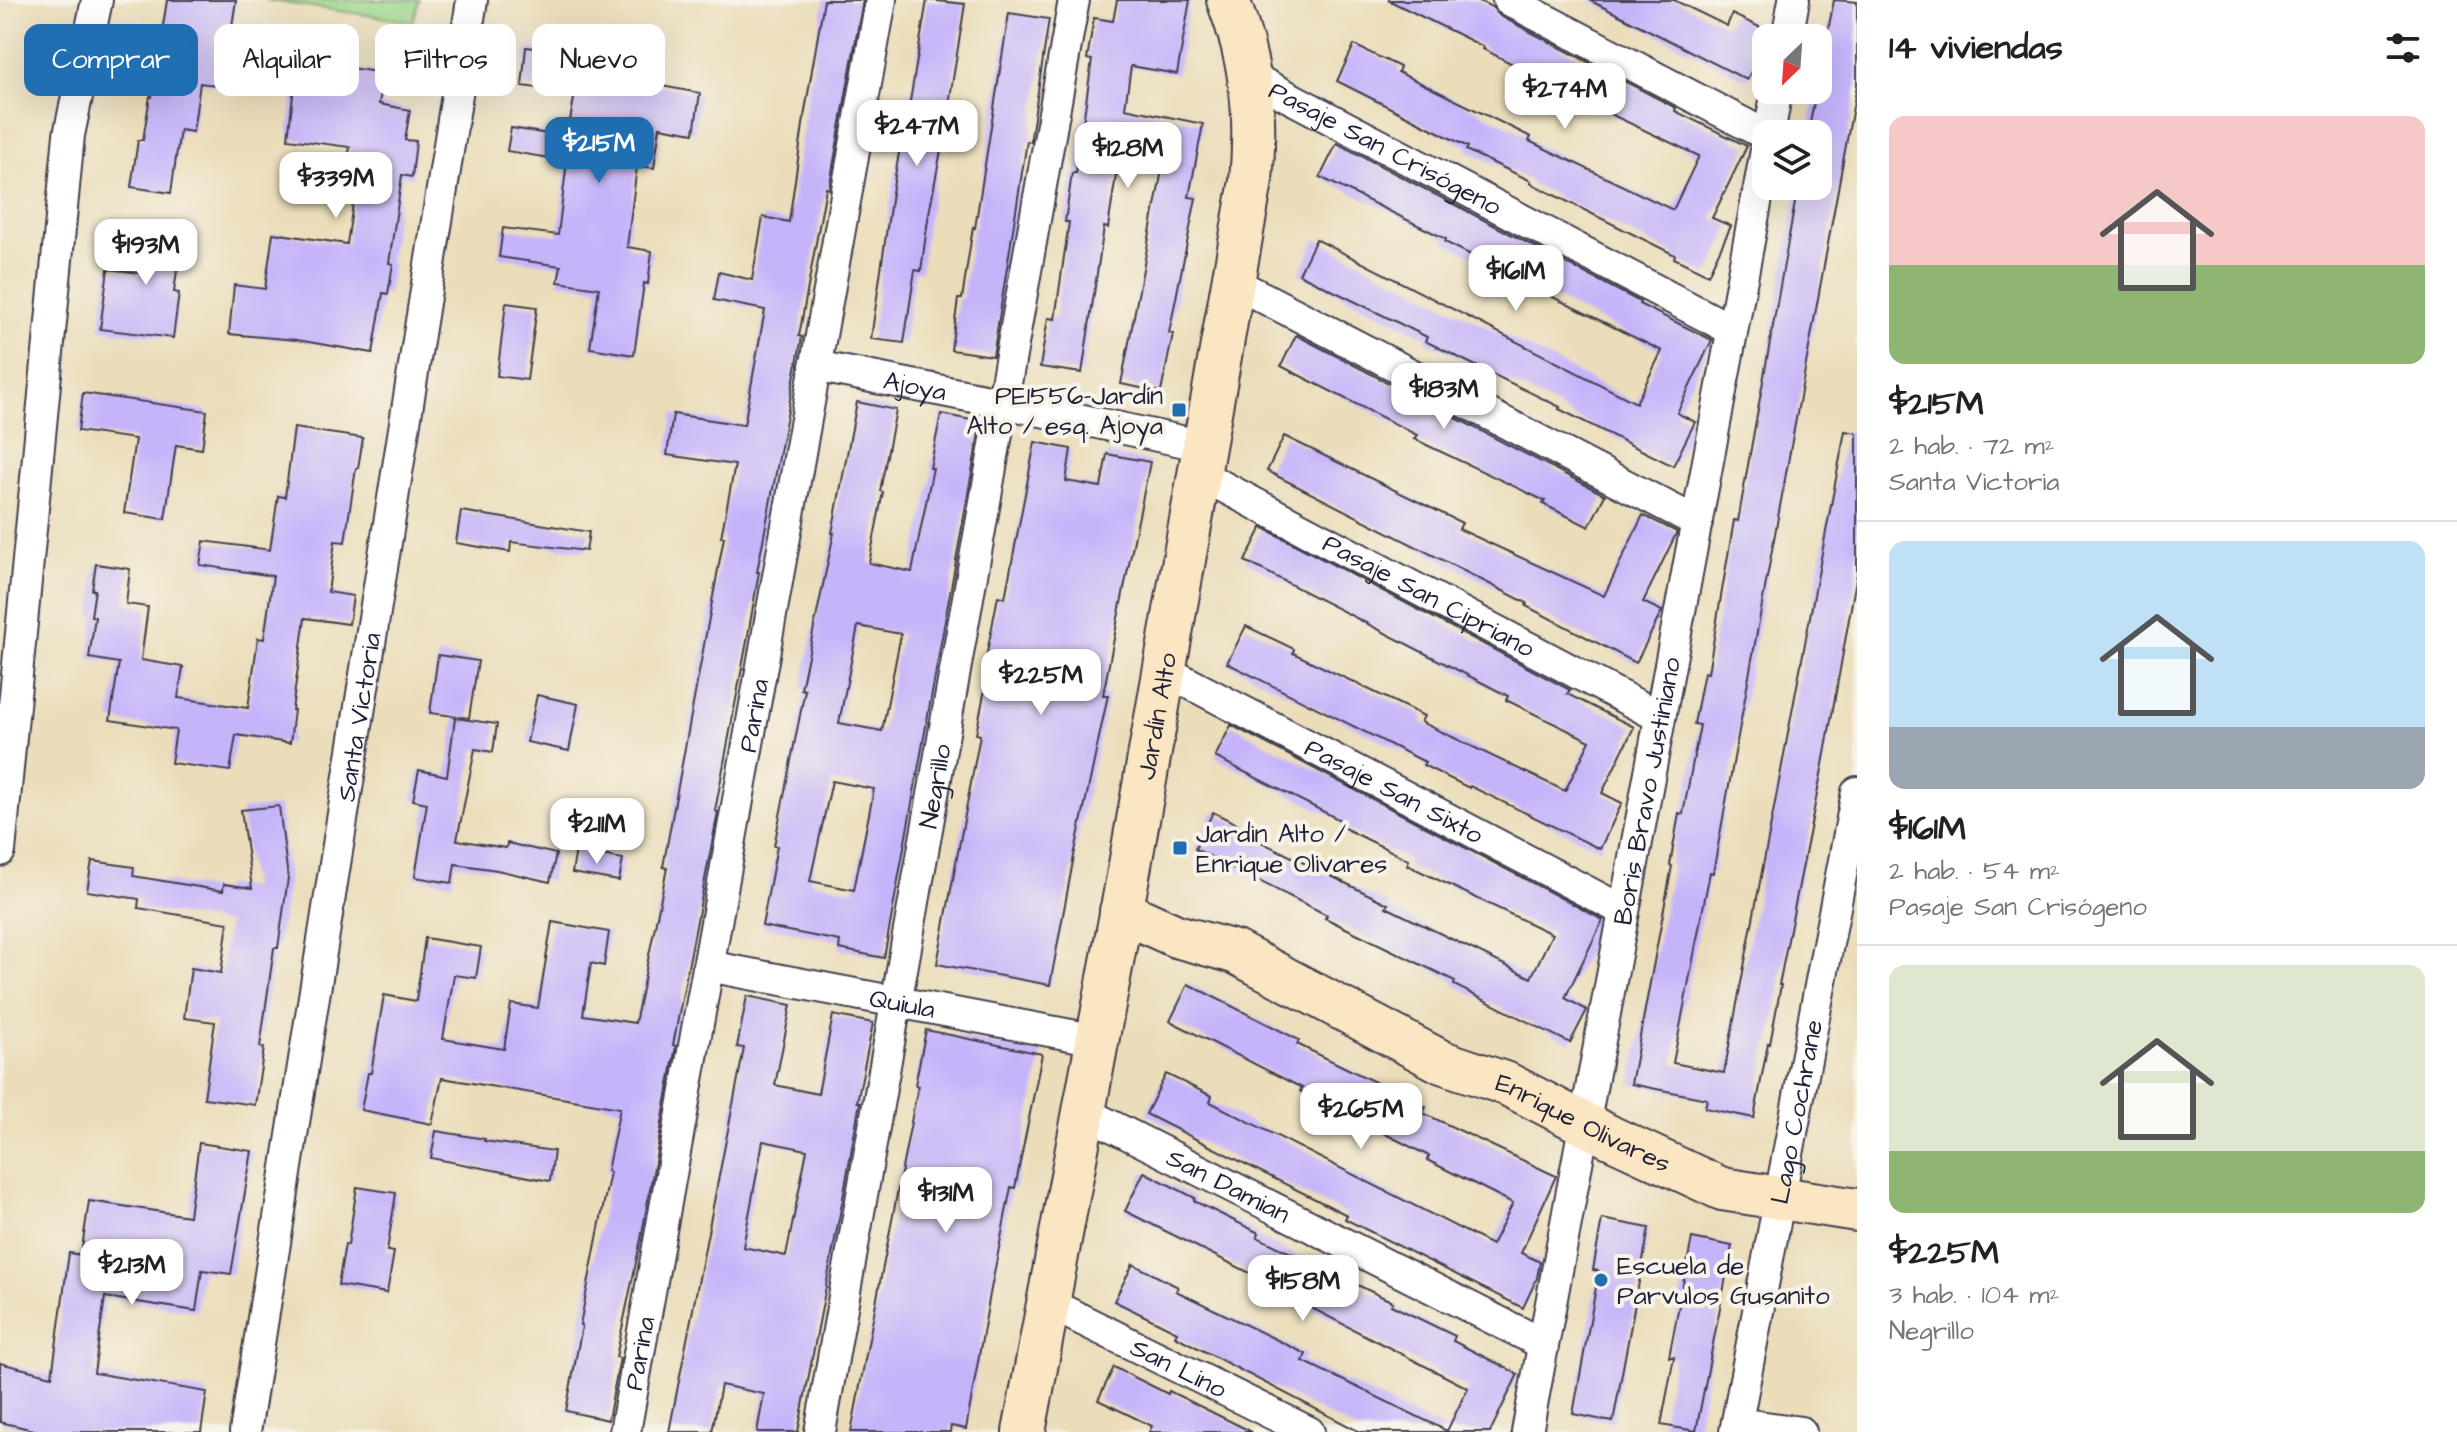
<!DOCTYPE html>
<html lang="es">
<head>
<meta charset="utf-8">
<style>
	:root { --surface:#fff; --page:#f6f6f6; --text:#222; --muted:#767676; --line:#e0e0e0; --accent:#1f6fb2 }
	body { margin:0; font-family:"Architects Daughter",sans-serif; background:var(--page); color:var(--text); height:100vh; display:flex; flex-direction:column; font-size:30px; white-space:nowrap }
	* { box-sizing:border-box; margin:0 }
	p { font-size:26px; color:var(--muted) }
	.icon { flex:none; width:44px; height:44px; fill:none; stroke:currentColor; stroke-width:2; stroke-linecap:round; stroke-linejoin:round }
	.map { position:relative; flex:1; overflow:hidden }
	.sheet { display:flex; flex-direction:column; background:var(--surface); width:600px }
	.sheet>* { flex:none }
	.banner { position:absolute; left:24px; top:24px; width:760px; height:72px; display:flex; gap:16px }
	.needle { width:52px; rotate:205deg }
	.buttons { position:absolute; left:1752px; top:24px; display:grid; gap:16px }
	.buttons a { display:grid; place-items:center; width:80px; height:80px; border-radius:16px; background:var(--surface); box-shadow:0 8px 32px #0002; font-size:40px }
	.price { position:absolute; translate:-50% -68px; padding:0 18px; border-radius:16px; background:#fff; color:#222; font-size:26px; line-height:52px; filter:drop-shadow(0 2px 4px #0008) }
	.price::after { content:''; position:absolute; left:50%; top:48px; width:24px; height:18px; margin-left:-12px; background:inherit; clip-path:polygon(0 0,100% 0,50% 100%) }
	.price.on { background:var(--accent); color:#fff }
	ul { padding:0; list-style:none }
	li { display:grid; align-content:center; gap:16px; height:424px; padding:0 32px }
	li+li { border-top:2px solid var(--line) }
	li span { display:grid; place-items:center; height:248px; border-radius:16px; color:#555 }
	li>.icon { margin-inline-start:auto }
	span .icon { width:144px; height:144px; fill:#fffc; stroke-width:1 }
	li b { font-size:34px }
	h2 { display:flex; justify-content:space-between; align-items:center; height:96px; padding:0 32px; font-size:34px }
	.tag { padding:0 28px; border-radius:16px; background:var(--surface); box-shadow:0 8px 32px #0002; font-size:28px; line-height:72px }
	.tag.on { background:var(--accent); color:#fff }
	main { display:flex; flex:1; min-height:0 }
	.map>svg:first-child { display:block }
	.green { fill:#9bd689; stroke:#5e7c62; stroke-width:2 }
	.building { fill:#c6b4fa; fill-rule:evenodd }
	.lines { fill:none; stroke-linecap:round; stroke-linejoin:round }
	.street-casing { stroke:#403e4e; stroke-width:34 }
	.secondary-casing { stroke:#403e4e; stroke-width:46 }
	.street { stroke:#fff; stroke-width:30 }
	.secondary { stroke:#fbe6c3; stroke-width:42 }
	.poi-dot { fill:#1f6fb2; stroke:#f7f3e8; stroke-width:3 }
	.labels { text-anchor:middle; stroke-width:8; stroke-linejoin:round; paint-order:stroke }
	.street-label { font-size:26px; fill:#22223b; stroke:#f7f3e8 }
	.poi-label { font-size:26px; fill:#22223b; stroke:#f7f3e8; text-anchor:start }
</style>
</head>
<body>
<main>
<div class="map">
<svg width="1857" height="1432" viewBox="0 0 1857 1432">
	<rect width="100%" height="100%" fill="#f7f3e8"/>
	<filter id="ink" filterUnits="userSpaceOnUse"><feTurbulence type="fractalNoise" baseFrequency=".0125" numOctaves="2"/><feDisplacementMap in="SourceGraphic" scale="16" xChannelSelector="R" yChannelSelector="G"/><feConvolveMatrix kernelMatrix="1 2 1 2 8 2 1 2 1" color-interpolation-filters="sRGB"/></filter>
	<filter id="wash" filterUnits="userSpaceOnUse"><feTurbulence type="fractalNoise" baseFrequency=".006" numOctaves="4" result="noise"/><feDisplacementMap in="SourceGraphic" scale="32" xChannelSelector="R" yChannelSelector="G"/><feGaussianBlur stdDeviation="1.8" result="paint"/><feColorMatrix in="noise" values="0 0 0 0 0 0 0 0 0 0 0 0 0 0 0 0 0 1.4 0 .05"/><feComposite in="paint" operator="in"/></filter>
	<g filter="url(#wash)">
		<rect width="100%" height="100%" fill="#ebddba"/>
		<polygon class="green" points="265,0 419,0 413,22"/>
		<g id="blocks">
			<g class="building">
				<polygon points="167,0 236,0 223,86 200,83 193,132 180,130 171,193 131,187 138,140 143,140 150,96 152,97"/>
				<polygon points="824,0 863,0 829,189 826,188 799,336 802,337 757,572 759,572 747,641 715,811 718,812 673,1045 676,1046 641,1239 616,1357 620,1358 608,1420 566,1411 582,1326 580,1325 610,1172 607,1171 620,1108 442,1078 432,1124 361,1110 368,1073 371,1073 384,995 416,1001 425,938 481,947 476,978 454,975 443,1039 504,1049 511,1004 538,1008 552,922 609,932 604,966 591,963 583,1015 635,1023 667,868 663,867 724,537 721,537 735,465 667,455 673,414 744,425 765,310 714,300 719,272 752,280 763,217 789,222 805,111"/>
				<polygon points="927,0 965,4 945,129 928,219 921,271 915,270 904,343 871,339 892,193 901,142 903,143"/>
				<polygon points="1117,0 1190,0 1177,74 1131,66 1125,108 1203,124 1189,197 1196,198 1169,333 1173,334 1161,392 1121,384 1162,170 1118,162 1108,228 1104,227 1082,373 1040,367 1048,318 1055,319 1069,222 1065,222 1072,173 1076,173 1092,60 1087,59 1094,18 1113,21"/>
				<polygon points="1388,0 1477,0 1492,7 1500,16 1676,108 1675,111 1747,146 1712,218 1731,226 1708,275 1674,258 1675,255 1530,183 1531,181 1466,150 1468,147 1337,81 1354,45 1400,67 1398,72 1531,137 1529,141 1673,210 1699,156 1547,84 1548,82 1483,49 1484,47"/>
				<polygon points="1589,0 1674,0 1727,26 1732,14 1770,32 1769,35 1747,80"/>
				<polygon points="1834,0 1857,2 1857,85 1713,873 1710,872 1673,1063 1724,1073 1845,431 1857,433 1857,574 1824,759 1779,985 1781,985 1770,1044 1768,1043 1754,1118 1705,1108 1707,1099 1631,1084 1672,866 1670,865 1679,813 1683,814 1700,725 1694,724 1704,672 1708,673 1734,520 1738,521 1798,186 1818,186 1818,130 1809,128"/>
				<polygon points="1009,13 1049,19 1031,137 1031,142 1027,141 993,356 951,350 958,299 962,299 973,227 975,228"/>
				<polygon points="385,44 419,49 415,74 381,70"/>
				<polygon points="526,47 563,51 562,64 646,80 645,83 700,93 694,133 660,127 654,168 637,166 627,247 652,251 648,284 644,283 634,355 590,348 599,288 558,282 561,266 499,257 503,228 558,235 567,161 507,151 511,128 567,137 575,93 522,86"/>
				<polygon points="297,60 384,73 379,104 410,110 405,140 416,141 412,177 402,175 389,263 393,264 388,294 383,293 373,353 297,340 229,334 234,285 265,289 273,233 347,244 358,169 347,167 350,147 288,139"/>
				<polygon points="1337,143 1640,302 1639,304 1712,340 1677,413 1695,422 1673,466 1559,409 1560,407 1425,341 1427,337 1299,274 1316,239 1636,403 1662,351 1512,277 1513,276 1445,242 1446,239 1320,177"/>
				<polygon points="146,222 183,227 174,292 179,293 173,338 100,329 108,269 139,273"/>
				<polygon points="506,303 537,307 527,380 497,376"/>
				<polygon points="1296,335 1605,495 1589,527 1543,504 1545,501 1414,439 1417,435 1281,366"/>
				<polygon points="83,393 207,411 202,449 176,445 165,519 124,513 135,439 78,431"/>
				<path d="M857,402L896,410L880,491L883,492L869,563L912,572L933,468H930L941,414L981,422L884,958L839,949L840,941L762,926L777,846H774L805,690L801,689L834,533H832ZM858,626L901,634L882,731L839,723ZM832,781L874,789L854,890L810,881Z"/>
				<polygon points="294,428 363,438 358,468 356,468 345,542 335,541 328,592 353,596 349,624 305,618 292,710 294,710 290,743 236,735 230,771 171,763 176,730 110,720 119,663 89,658 95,617 91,616 95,590 92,590 96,564 130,569 126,604 148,607 141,660 183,667 178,698 248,708 258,638 264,639 273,576 200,565 204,541 270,550 278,496 285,497"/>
				<polygon points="1284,436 1462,523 1459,529 1604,596 1643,515 1677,532 1643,602 1662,611 1636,663 1526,606 1527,603 1267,471"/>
				<polygon points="1035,442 1071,449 1066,481 1101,487 1107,454 1150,462 1118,618 1103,695 1108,695 1074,856 1050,985 937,964 980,735 976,734 991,659 986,658 998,596 1005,598"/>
				<polygon points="461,511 589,532 586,551 511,542 510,552 456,543"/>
				<polygon points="1262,527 1570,690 1567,694 1634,727 1602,793 1622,803 1600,849 1470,786 1469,788 1423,765 1425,762 1227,663 1246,626 1294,649 1293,653 1424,716 1421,722 1565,791 1590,741 1506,700 1508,696 1245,561"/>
				<polygon points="438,655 478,661 469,718 430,713"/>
				<polygon points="537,695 578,704 569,751 527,742"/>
				<polygon points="455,718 497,724 493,752 475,749 457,840 506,848 507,843 556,854 550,882 497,870 455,864 452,883 415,877 427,803 413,800 419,770 447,776"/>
				<polygon points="1231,725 1603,920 1565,998 1587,1010 1570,1043 1454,985 1455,981 1325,918 1327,915 1195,849 1213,812 1261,836 1259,841 1388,904 1386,907 1531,978 1552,934 1407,865 1409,860 1340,826 1342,821 1215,757"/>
				<polygon points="279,806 288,878 278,948 274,948 260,1047 264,1048 255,1105 204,1098 215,1022 184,1018 191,968 221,973 228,923 138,908 139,899 87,891 92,861 134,867 133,876 223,891 224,884 252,888 241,810"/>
				<polygon points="576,850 623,859 619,881 572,873"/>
				<polygon points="1188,984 1299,1040 1297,1044 1426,1107 1423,1113 1556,1176 1521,1253 1540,1262 1537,1278 1523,1308 1345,1219 1347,1215 1146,1114 1166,1074 1212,1096 1210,1102 1492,1245 1513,1203 1427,1160 1429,1156 1300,1091 1302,1088 1170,1021"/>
				<path d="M747,996L791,1005L775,1085L818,1094L833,1015L873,1023L857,1102H860L843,1198L798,1432H757L764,1394L721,1385L712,1432H669L744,1048L737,1047ZM763,1141L807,1150L786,1256L743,1247Z"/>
				<polygon points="926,1030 1042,1054 1015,1188 1011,1187 990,1294 966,1429 951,1426 950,1432 851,1432 918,1086 915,1085"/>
				<polygon points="436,1131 485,1139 484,1141 554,1151 550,1181 431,1158"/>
				<polygon points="199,1143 252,1151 231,1274 202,1270 196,1311 105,1297 94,1373 207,1392 201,1432 42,1432 0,1422 0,1363 52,1376 69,1253 81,1255 89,1201 189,1216"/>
				<polygon points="1144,1172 1195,1198 1194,1201 1259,1233 1257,1237 1393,1302 1391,1305 1455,1336 1453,1341 1518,1374 1490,1432 1360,1432 1175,1336 1177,1332 1114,1301 1133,1264 1178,1287 1176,1291 1306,1354 1303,1361 1447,1431 1468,1388 1251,1277 1252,1274 1125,1211"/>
				<polygon points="357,1187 396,1193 387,1251 394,1252 387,1293 338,1285 345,1244 348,1245"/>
				<polygon points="1602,1219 1649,1228 1613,1422 1573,1414 1599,1271 1593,1270"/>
				<polygon points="1692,1238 1732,1246 1696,1431 1661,1425 1674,1357 1669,1357"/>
				<polygon points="1114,1367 1168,1394 1169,1391 1252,1432 1149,1432 1152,1426 1098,1400"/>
			</g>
		</g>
	</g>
	<g filter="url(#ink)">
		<use href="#blocks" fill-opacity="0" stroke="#403e4e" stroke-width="2"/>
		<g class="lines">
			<defs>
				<g id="street">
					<polyline points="1508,0 1766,135"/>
					<polyline points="1787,38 1794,0"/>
					<path id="s1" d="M1251,77L1732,330"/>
					<polyline points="1769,134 1777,90"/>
					<polyline points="1233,282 1697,522"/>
					<path id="s2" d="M815,366L1004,403L1204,446"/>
					<path id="s3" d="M1199,474L1660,717"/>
					<path id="s4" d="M1164,670L1624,911"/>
					<polyline points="0,851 69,135 97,0"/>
					<path id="s5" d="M708,966L1097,1040"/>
					<path id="s6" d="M1084,1112L1543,1344"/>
					<path id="s7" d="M1048,1303L1309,1432"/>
					<polyline points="1737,1423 1801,1432"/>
					<path id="s8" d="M245,1432L472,0"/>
					<path id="s9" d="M625,1432L881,0"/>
					<path id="s10" d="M820,1432L1074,0"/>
					<path id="s11" d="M1527,1432L1766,150"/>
					<path id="s12" d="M1735,1432L1857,792"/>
				</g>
				<g id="secondary">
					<path id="s13" d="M1121,911L1176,936L1235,952L1442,1062L1507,1084L1610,1137L1722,1189L1857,1210"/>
					<path id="s14" d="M1024,1432L1127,882L1251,181C1257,115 1252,62 1228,0"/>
				</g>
			</defs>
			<use href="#street" class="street-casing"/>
			<use href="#secondary" class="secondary-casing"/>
			<use href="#street" class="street"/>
			<use href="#secondary" class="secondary"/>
		</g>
	</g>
	<g class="poi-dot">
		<rect x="1171" y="402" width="16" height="16" rx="4"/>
		<rect x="1172" y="840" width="16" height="16" rx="4"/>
		<circle cx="1601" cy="1280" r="8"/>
	</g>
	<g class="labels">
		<g class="street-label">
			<text dy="9" stroke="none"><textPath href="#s1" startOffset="152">Pasaje San Crisógeno</textPath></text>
			<text dy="9" stroke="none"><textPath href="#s2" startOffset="102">Ajoya</textPath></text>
			<text dy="9" stroke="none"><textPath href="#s3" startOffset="260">Pasaje San Cipriano</textPath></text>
			<text dy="9" stroke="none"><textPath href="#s8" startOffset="724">Santa Victoria</textPath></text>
			<text dy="9" stroke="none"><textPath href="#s9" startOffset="728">Parina</textPath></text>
			<text dy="9" stroke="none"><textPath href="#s14" startOffset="728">Jardín Alto</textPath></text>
			<text dy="9" stroke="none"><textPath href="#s10" startOffset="656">Negrillo</textPath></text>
			<text dy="9" stroke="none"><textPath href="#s4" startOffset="260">Pasaje San Sixto</textPath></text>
			<text dy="9" stroke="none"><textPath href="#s11" startOffset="652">Boris Bravo Justiniano</textPath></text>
			<text dy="9" stroke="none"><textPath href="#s5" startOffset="198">Quiula</textPath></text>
			<text dy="9" stroke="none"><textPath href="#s12" startOffset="326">Lago Cochrane</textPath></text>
			<text dy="9" stroke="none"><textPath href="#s13" startOffset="510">Enrique Olivares</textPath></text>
			<text dy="9" stroke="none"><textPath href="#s6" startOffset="162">San Damian</textPath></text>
			<text dy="9" stroke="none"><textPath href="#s9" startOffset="80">Parina</textPath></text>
			<text dy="9" stroke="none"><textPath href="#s7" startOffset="146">San Lino</textPath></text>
		</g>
		<g class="poi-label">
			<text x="1163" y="404" text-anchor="end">PE1556-Jardín<tspan x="1163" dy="30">Alto / esq. Ajoya</tspan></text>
			<text x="1196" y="842">Jardin Alto /<tspan x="1196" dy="30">Enrique Olivares</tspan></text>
			<text x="1617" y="1274">Escuela de<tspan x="1617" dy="30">Parvulos Gusanito</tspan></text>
		</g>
	</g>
</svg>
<div class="buttons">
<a><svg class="needle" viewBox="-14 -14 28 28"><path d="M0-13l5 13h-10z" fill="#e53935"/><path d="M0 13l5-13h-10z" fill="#767676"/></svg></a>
<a><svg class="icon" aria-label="layers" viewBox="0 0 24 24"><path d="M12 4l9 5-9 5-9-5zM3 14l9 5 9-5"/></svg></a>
</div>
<b class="price" style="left:1565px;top:131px">$274M</b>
<b class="price" style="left:917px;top:168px">$247M</b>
<b class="price on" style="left:599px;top:185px">$215M</b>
<b class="price" style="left:1128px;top:190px">$128M</b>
<b class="price" style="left:336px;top:220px">$339M</b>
<b class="price" style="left:146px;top:287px">$193M</b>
<b class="price" style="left:1516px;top:313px">$161M</b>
<b class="price" style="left:1444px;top:431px">$183M</b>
<b class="price" style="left:1041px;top:717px">$225M</b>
<b class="price" style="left:597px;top:866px">$211M</b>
<b class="price" style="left:1361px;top:1151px">$265M</b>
<b class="price" style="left:946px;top:1235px">$131M</b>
<b class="price" style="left:132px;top:1307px">$213M</b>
<b class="price" style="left:1303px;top:1323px">$158M</b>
<div class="banner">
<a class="tag on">Comprar</a>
<a class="tag">Alquilar</a>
<a class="tag">Filtros</a>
<a class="tag">Nuevo</a>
</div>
</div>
<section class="sheet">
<h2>14 viviendas<svg class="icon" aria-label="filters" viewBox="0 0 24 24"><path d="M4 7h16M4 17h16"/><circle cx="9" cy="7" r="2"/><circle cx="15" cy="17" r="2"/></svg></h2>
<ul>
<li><span style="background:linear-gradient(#f6c9c9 60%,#8fb573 0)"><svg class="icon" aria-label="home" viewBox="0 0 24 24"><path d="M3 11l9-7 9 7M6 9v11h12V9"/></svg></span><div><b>$215M</b><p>2 hab. · 72 m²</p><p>Santa Victoria</p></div></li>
<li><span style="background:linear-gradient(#bfe0f5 75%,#9aa5b1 0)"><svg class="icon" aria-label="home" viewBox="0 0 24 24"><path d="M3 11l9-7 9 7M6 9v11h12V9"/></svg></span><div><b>$161M</b><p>2 hab. · 54 m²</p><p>Pasaje San Crisógeno</p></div></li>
<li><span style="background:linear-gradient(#dfe7d0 75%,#8fb573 0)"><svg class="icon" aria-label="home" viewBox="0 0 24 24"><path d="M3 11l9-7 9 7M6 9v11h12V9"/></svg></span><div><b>$225M</b><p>3 hab. · 104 m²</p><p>Negrillo</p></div></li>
</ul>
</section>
</main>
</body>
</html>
